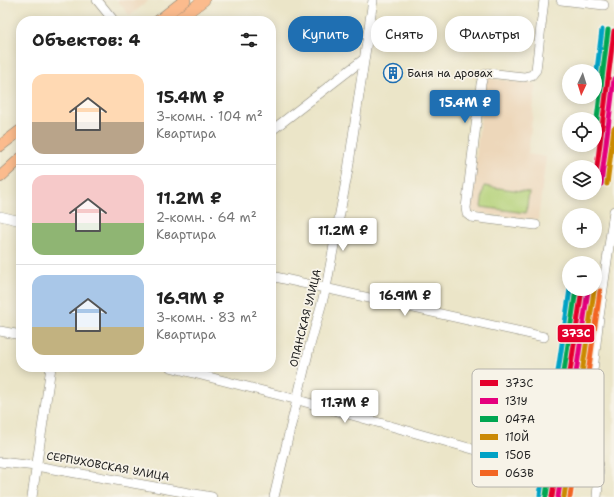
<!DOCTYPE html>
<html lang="ru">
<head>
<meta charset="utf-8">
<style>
	:root { --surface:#fff; --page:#f2f2f2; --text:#222; --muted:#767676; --line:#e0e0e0; --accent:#1f6fb2 }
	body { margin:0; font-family:"Shantell Sans",sans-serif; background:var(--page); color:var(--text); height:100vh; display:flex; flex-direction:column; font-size:15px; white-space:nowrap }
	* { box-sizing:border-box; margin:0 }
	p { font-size:13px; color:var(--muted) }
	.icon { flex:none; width:22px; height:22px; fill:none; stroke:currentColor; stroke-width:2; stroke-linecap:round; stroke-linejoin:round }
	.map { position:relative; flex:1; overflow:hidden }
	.panel { position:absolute; left:16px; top:16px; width:260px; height:356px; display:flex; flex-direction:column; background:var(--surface); border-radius:16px; box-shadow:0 2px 10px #0003 }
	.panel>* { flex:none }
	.banner { position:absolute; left:288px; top:16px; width:266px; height:36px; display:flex; gap:8px }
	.needle { width:26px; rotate:184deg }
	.fabs { position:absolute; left:562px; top:64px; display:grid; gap:8px }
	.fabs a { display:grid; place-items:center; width:40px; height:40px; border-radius:50%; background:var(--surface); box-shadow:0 2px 10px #0003; font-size:20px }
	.price { position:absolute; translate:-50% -34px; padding:0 9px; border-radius:4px; background:#fff; color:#222; font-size:13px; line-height:26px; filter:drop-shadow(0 1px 2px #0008) }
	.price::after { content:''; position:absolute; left:50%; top:24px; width:12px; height:9px; margin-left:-6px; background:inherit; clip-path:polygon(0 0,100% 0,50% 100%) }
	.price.current { background:var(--accent); color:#fff }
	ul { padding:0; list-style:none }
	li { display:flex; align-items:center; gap:12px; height:100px; padding:0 16px }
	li+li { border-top:1px solid var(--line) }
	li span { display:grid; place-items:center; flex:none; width:112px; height:80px; border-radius:12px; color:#555 }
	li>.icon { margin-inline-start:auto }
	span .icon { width:48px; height:48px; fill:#fffc; stroke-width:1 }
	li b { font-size:17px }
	h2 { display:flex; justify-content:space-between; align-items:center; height:48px; padding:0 16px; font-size:17px }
	.chip { padding:0 14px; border-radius:16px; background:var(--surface); box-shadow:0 2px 10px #0003; font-size:14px; line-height:36px }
	.chip.current { background:var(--accent); color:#fff }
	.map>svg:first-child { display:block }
	.built { fill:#edd7ba }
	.green { fill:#b4d178; stroke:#68764a }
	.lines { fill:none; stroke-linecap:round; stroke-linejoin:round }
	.minor-casing { stroke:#848072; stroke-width:10 }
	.major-casing { stroke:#848072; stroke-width:12 }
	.minor { stroke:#fff; stroke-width:9 }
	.major { stroke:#fbbb8d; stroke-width:11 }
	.rail-1-casing { stroke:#f7f3e8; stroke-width:8 }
	.rail-2-casing { stroke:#f7f3e8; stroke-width:8 }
	.rail-3-casing { stroke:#f7f3e8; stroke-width:8 }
	.rail-4-casing { stroke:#f7f3e8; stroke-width:8 }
	.rail-5-casing { stroke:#f7f3e8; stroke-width:8 }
	.rail-6-casing { stroke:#f7f3e8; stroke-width:8 }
	.rail-1 { stroke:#e4002b; stroke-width:5 }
	.rail-2 { stroke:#e5007d; stroke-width:5 }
	.rail-3 { stroke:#00a651; stroke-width:5 }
	.rail-4 { stroke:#cb8a06; stroke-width:5 }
	.rail-5 { stroke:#01a2c5; stroke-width:5 }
	.rail-6 { stroke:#f26522; stroke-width:5 }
	.labels { text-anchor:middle; stroke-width:3.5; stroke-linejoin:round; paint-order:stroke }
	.poi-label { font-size:11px; fill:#1c1c1c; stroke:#f7f3e8; text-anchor:start }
	.street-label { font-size:11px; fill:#1c1c1c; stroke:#f7f3e8 }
	.key { fill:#f7f3e8; stroke:#b5b2ab; stroke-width:1 }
	.key-label { font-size:11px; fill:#1c1c1c }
	.line-badge { stroke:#f7f3e8; stroke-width:1.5 }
	.badge-label { font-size:11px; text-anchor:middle; font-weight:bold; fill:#fff }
</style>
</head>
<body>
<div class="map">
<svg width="614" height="497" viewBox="0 0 614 497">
	<rect width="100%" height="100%" fill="#f7f3e8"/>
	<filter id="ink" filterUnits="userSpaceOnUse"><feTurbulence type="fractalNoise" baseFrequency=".025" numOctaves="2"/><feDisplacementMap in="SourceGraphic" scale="8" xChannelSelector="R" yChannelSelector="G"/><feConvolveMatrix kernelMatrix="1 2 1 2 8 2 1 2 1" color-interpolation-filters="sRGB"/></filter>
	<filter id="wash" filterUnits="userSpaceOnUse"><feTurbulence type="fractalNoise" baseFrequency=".012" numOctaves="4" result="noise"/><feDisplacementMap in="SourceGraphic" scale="16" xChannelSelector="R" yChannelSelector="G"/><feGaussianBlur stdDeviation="0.9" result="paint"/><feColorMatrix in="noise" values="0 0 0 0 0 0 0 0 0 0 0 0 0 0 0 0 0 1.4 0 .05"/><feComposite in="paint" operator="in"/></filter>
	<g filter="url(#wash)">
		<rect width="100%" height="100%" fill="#ebe5c8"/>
		<g class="built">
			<polygon points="117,0 149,0 130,16"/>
			<polygon points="485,78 536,84 528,154 546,157 538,220 470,212"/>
		</g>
		<polygon class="green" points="484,186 529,192 526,213 481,207"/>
	</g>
	<g filter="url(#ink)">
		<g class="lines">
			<defs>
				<g id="minor">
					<polyline points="97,0 114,21"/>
					<polyline points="561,0 604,5"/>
					<polyline points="271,131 364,59"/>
					<polyline points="0,216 21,221"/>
					<polyline points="536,225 471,217 467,214 466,208 481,84 483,76 488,73 524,77 532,75 536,70 544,0"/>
					<polyline points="271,276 544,337"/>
					<polyline points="0,331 21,335"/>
					<polyline points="170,367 298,400 526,464"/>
					<polyline points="0,462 36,466 212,497"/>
					<polyline points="32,497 51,367"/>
					<polyline points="274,497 309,349 326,288 348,170 373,0"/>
					<polyline points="597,497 599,474 590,412 590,397 599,317 614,211"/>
				</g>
				<g id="major">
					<polyline points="158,21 185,0"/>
					<polyline points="176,21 204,0"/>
					<polyline points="0,146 21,130"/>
					<polyline points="0,177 21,158"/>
				</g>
			</defs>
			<use href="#minor" class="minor-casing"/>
			<use href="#major" class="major-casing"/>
			<use href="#minor" class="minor"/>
			<use href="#major" class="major"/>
			<defs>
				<g id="rail-1">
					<polyline points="595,183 614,31"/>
					<polyline points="552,497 582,289"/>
				</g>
				<g id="rail-2">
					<polyline points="601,184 614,79"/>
					<polyline points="558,497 588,290"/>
				</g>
				<g id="rail-3">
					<polyline points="595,135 608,30"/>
					<polyline points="546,496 576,289"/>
				</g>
				<g id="rail-4">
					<polyline points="607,184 614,128"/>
					<polyline points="564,497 594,291"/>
				</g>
				<g id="rail-5">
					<polyline points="595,86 602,30"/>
					<polyline points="540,495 570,289"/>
				</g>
				<polyline id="rail-6" points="570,497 600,291"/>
			</defs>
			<use href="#rail-1" class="rail-1-casing"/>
			<use href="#rail-2" class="rail-2-casing"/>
			<use href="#rail-3" class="rail-3-casing"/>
			<use href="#rail-4" class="rail-4-casing"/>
			<use href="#rail-5" class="rail-5-casing"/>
			<use href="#rail-6" class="rail-6-casing"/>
			<use href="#rail-1" class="rail-1"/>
			<use href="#rail-2" class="rail-2"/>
			<use href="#rail-3" class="rail-3"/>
			<use href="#rail-4" class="rail-4"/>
			<use href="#rail-5" class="rail-5"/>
			<use href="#rail-6" class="rail-6"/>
		</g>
	</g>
	<defs>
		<symbol id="building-ring" viewBox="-11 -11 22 22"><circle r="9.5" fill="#f7f3e8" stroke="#1f6fb2" stroke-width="1.5"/><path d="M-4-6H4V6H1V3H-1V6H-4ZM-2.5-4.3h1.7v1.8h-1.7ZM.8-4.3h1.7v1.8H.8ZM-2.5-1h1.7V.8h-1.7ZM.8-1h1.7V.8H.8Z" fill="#1f6fb2"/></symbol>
	</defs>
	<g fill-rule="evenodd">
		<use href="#building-ring" x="382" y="62" width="22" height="22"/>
	</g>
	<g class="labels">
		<g class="poi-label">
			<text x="407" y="77">Баня на дровах</text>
		</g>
		<g class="street-label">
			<text transform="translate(305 318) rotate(-76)" y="4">ОПАНСКАЯ УЛИЦА</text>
			<text transform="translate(108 466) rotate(10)" y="4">СЕРПУХОВСКАЯ УЛИЦА</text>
		</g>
	</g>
	<rect x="472" y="369" width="132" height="118" rx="6" class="key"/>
	<rect x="480" y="380" width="18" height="6" fill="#e4002b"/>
	<rect x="480" y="398" width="18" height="6" fill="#e5007d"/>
	<rect x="480" y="416" width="18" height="6" fill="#00a651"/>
	<rect x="480" y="434" width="18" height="6" fill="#cb8a06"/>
	<rect x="480" y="452" width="18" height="6" fill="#01a2c5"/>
	<rect x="480" y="470" width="18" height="6" fill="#f26522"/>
	<g class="key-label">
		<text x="505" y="387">373C</text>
		<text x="505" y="405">131У</text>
		<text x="505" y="423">047А</text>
		<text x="505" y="441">110Й</text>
		<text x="505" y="459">150Б</text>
		<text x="505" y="477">063В</text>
	</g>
	<rect class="line-badge" x="557" y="324" width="38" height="19" rx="4" fill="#e4002b"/>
	<g class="badge-label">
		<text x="576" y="337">373C</text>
	</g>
</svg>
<div class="fabs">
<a><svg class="needle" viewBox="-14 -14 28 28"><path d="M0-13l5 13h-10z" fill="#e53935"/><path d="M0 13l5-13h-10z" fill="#767676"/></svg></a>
<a><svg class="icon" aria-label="locate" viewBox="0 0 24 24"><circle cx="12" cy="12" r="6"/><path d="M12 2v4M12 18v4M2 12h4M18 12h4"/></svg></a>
<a><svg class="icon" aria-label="layers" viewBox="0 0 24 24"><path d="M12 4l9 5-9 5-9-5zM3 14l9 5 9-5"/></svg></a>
<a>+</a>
<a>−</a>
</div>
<b class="price current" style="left:465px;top:124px">15.4M ₽</b>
<b class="price" style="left:343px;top:252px">11.2M ₽</b>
<b class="price" style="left:405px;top:317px">16.9M ₽</b>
<b class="price" style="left:345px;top:424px">11.7M ₽</b>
<div class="banner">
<a class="chip current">Купить</a>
<a class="chip">Снять</a>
<a class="chip">Фильтры</a>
</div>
<section class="panel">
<h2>Объектов: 4<svg class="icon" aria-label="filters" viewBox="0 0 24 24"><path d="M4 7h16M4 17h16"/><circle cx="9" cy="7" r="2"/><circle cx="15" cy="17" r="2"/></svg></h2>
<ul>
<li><span style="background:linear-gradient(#ffd9b3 60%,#b9a48a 0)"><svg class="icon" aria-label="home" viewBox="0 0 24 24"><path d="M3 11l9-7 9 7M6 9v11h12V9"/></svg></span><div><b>15.4M ₽</b><p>3-комн. · 104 m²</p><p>Квартира</p></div></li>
<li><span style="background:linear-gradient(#f6c9c9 60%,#8fb573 0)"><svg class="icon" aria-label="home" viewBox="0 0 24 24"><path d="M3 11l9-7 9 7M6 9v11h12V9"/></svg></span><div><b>11.2M ₽</b><p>2-комн. · 64 m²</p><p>Квартира</p></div></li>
<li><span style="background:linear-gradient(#a9c7e8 65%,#c2b280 0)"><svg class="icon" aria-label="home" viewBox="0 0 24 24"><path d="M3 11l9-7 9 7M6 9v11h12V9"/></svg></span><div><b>16.9M ₽</b><p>3-комн. · 83 m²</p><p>Квартира</p></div></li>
</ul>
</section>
</div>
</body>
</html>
